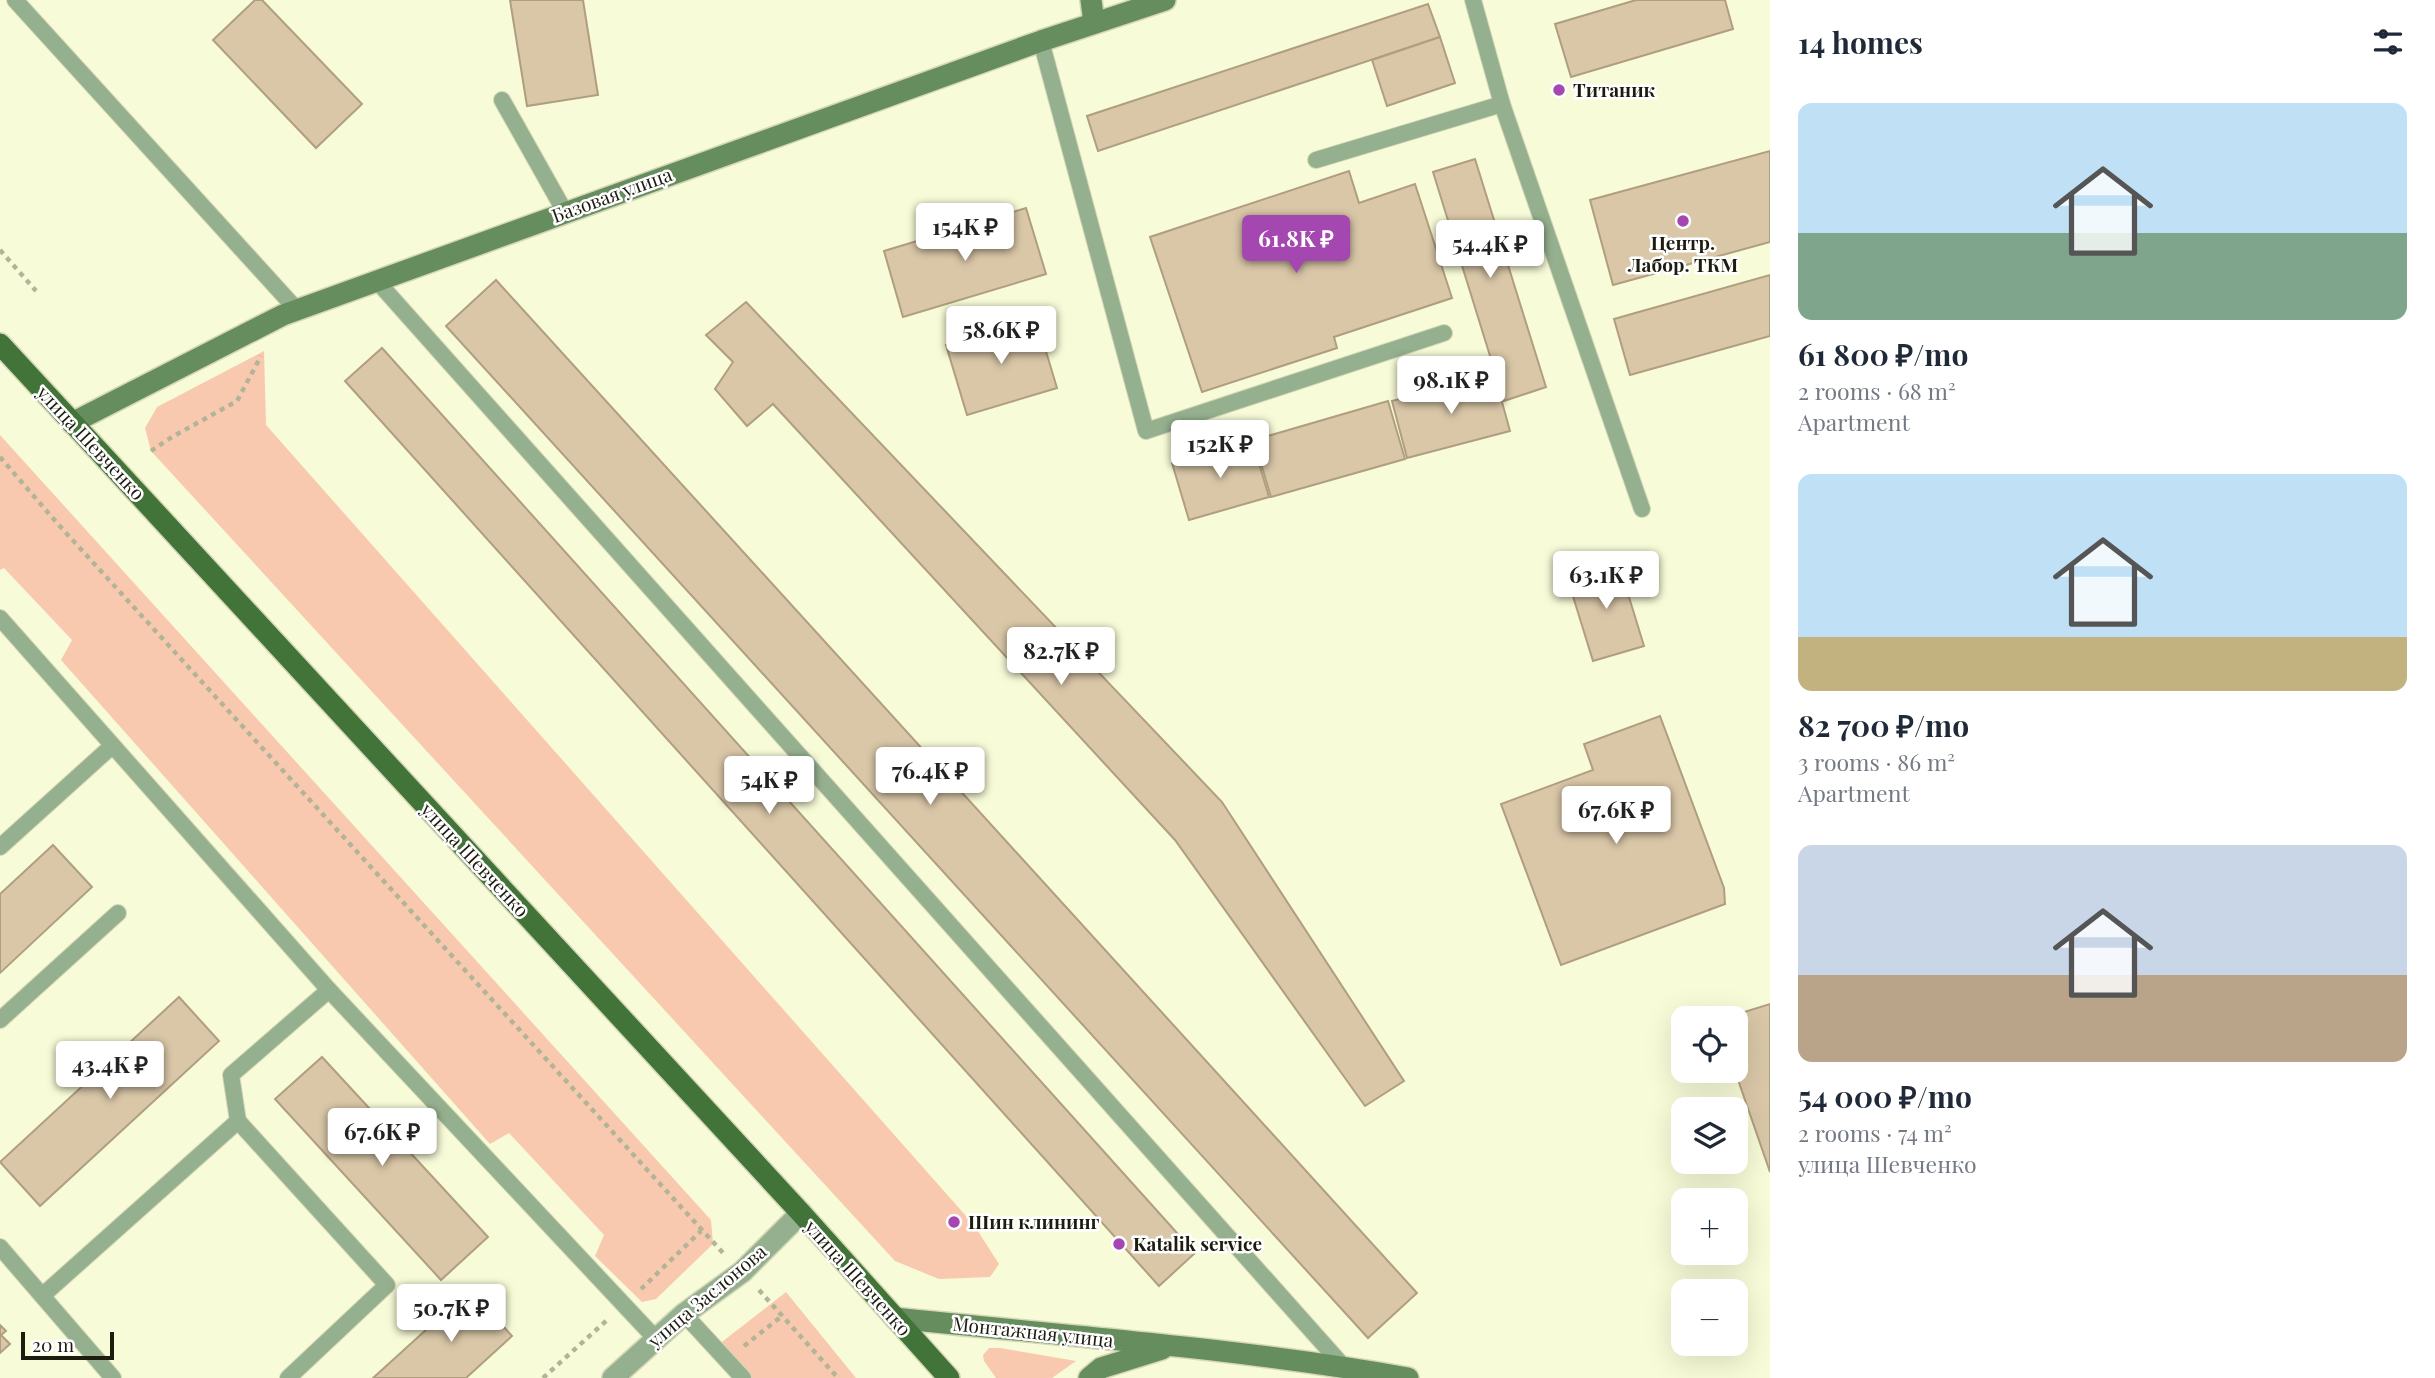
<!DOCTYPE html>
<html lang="en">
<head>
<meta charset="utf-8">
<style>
	:root { --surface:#fff; --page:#f6f6f7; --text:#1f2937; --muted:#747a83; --accent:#a547b1 }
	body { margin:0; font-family:"Playfair Display",serif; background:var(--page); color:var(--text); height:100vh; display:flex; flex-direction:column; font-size:26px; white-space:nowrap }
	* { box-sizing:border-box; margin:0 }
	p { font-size:23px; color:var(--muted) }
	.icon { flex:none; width:38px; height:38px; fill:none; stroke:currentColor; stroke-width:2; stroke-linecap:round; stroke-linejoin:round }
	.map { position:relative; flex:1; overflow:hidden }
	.panel { display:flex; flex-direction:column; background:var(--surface); width:665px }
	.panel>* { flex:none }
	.tools { position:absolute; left:1671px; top:1006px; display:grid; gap:14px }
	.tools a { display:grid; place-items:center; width:77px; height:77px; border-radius:14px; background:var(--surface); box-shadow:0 7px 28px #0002; font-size:35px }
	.scale { position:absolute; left:21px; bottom:18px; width:93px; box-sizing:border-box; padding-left:7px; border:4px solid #1c1c0f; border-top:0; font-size:19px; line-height:24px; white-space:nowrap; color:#1c1c0f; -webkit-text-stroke:5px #fff; paint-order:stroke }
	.price { position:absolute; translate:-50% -60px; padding:0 16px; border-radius:7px; background:#fff; color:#222; font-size:23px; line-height:46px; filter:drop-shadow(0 2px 4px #0008) }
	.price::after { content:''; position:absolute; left:50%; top:42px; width:21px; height:16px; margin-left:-10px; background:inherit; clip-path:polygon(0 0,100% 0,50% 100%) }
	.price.current { background:var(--accent); color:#fff }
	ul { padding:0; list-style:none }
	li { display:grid; align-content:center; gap:14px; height:371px; padding:0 28px }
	li span { display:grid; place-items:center; height:217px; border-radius:14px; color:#555 }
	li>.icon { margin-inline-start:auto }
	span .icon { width:126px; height:126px; fill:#fffc; stroke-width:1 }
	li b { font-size:30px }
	h2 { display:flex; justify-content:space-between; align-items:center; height:84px; padding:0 28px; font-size:30px }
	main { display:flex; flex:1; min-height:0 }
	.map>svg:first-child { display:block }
	.green { fill:#f8c9ae }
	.building { fill:#dac7a8; stroke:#b09e80; stroke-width:2 }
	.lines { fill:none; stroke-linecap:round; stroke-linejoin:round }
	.lane-casing { stroke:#d5d7b7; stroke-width:18 }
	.street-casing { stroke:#d5d7b7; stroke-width:24 }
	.secondary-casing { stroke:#d5d7b7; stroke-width:24 }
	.primary-casing { stroke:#d5d7b7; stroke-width:24 }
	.path { stroke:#b2b498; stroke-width:4.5; stroke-dasharray:5 5; stroke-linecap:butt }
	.lane { stroke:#95b08f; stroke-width:16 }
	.street { stroke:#95b08f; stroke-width:21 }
	.secondary { stroke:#658d5d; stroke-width:21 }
	.primary { stroke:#427338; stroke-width:21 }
	.poi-dot { fill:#a547b1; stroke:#fff; stroke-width:2.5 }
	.labels { text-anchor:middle; stroke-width:5; stroke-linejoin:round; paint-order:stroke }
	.poi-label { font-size:19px; font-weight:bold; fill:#1c1c0f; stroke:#fff; text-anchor:start }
	.street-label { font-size:19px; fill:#1c1c0f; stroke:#fff }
</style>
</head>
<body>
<main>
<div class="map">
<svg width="1770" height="1378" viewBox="0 0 1770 1378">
	<rect width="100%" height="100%" fill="#f8fbd7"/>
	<g class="green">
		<polygon points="264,351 266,425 974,1225 999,1264 990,1277 939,1279 895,1261 151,451 145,428 157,407"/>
		<polygon points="0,435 711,1220 713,1244 656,1299 642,1302 595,1256 604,1235 509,1133 490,1144 61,660 72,640 4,568 0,570"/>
		<polygon points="786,1292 856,1378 749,1378 718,1345"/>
		<polygon points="989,1348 1000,1348 1076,1361 1052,1378 996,1378 984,1361 983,1355"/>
	</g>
	<g class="building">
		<polygon points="255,0 262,0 362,104 316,148 213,40"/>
		<polygon points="510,0 583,0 598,95 527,106"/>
		<polygon points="1636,0 1725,0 1733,29 1571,77 1555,24"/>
		<polygon points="1428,4 1440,37 1098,151 1087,116"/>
		<polygon points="1440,37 1455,83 1387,106 1372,60"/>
		<polygon points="1770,151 1770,242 1613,285 1590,200"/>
		<polygon points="1475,159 1546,387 1504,401 1433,172"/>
		<polygon points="1349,171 1359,203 1415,184 1452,298 1334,337 1337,348 1202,392 1150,237"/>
		<polygon points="1026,208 1046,274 903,317 884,251"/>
		<polygon points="1770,275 1770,336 1630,375 1614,319"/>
		<polygon points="496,280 1417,1293 1368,1338 446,326"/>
		<polygon points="746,302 1222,802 1404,1081 1365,1106 1175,840 773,404 747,426 715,389 733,362 706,335"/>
		<polygon points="1036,318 1057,388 967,415 946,345"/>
		<polygon points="382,348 1195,1253 1159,1286 345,381"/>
		<polygon points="1494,373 1510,431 1407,458 1392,401"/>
		<polygon points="1388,401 1405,459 1271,497 1254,440"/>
		<polygon points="1252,440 1269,497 1189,520 1172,463"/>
		<polygon points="1618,561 1644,646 1593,661 1567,577"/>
		<polygon points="1660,716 1724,888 1725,904 1561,965 1501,804 1593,770 1584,744"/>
		<polygon points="53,845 92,887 0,973 0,894"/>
		<polygon points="179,997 219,1041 40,1206 0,1162"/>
		<polygon points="1770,1004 1770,1172 1735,1071 1736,1018 1725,1018"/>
		<polygon points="322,1057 488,1237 441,1280 275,1099"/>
		<polygon points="470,1290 512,1336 466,1378 373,1378"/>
		<polygon points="0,1325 6,1331 1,1335 10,1344 0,1353"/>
	</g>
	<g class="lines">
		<defs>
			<g id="lane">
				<polyline points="15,0 297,310"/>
				<polyline points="1473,0 1502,104 1642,509"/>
				<polyline points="1041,41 1146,431 1444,333"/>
				<polyline points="502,100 565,212"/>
				<polyline points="1316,160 1502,104"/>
				<polyline points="376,280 1344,1367"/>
				<polyline points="0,618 329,990 656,1339"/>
				<polyline points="0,847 112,746"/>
				<polyline points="0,1020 118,913"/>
				<polyline points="238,1121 387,1285 288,1378"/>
				<polyline points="0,1247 113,1378"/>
				<polyline points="43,1295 238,1121 231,1075 329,990"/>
				<polyline points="684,1314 743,1378"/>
			</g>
			<polyline id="street" points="613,1378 684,1314 742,1272 801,1213"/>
			<g id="secondary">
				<polyline points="1091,0 1094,23"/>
				<polyline points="72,423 283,315 1041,41 1165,0"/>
				<path d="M895,1318C1066,1336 1239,1348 1408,1378"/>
				<polyline points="1089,1378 1101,1368 1162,1349"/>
			</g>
			<polyline id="primary" points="0,344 801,1213 949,1378"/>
		</defs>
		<use href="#lane" class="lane-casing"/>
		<use href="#street" class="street-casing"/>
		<use href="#secondary" class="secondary-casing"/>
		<use href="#primary" class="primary-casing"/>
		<g class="path">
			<polyline points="0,250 36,291"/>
			<polyline points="151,451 172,437 237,401 261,356"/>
			<polyline points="0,457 57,523 724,1254"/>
			<polyline points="641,1289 701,1231"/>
			<polyline points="759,1290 838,1378"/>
			<polyline points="744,1346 782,1316"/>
			<polyline points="543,1378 606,1321"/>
		</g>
		<use href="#lane" class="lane"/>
		<use href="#street" class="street"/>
		<use href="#secondary" class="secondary"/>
		<use href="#primary" class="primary"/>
	</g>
	<g class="poi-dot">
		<circle cx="1559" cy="90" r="7"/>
		<circle cx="1683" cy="221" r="7"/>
		<circle cx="954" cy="1222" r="7"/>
		<circle cx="1119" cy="1244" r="7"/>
	</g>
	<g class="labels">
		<g class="poi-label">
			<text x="1573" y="97">Титаник</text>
			<text x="1683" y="250" text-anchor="middle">Центр.<tspan x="1683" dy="22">Лабор. ТКМ</tspan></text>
			<text x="968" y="1229">Шин клининг</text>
			<text x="1133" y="1251">Katalik service</text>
		</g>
		<g class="street-label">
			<text transform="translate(612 195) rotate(-20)" y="7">Базовая улица</text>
			<text transform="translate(91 443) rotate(47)" y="7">улица Шевченко</text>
			<text transform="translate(475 860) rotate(47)" y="7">улица Шевченко</text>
			<text transform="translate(858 1278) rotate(48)" y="7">улица Шевченко</text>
			<text transform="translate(707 1296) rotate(-40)" y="7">улица Заслонова</text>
			<text transform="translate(1033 1332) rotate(6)" y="7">Монтажная улица</text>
		</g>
	</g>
</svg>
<div class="tools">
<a><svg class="icon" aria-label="locate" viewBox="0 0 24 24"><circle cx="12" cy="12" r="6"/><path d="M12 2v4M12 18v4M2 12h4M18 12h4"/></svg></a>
<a><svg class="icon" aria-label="layers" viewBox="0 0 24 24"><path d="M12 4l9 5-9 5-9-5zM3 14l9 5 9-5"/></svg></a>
<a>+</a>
<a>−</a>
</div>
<div class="scale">20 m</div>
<b class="price" style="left:965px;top:263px">154K ₽</b>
<b class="price current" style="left:1296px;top:275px">61.8K ₽</b>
<b class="price" style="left:1490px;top:280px">54.4K ₽</b>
<b class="price" style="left:1001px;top:366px">58.6K ₽</b>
<b class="price" style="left:1451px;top:416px">98.1K ₽</b>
<b class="price" style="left:1220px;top:480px">152K ₽</b>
<b class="price" style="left:1606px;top:611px">63.1K ₽</b>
<b class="price" style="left:1061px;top:687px">82.7K ₽</b>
<b class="price" style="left:930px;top:807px">76.4K ₽</b>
<b class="price" style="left:769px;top:816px">54K ₽</b>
<b class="price" style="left:1616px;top:846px">67.6K ₽</b>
<b class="price" style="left:110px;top:1101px">43.4K ₽</b>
<b class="price" style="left:382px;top:1168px">67.6K ₽</b>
<b class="price" style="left:451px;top:1344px">50.7K ₽</b>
</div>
<section class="panel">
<h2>14 homes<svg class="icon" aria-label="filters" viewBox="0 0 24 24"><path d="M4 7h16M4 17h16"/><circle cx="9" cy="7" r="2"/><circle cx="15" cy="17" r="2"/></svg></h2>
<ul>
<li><span style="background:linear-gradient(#bfe0f5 60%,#7fa58c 0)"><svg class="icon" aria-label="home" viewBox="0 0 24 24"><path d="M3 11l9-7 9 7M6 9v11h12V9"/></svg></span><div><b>61 800 ₽/mo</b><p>2 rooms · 68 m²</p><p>Apartment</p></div></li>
<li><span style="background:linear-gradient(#bfe0f5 75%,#c2b280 0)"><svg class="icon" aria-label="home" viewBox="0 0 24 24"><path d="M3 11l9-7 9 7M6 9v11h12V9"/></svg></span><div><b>82 700 ₽/mo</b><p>3 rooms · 86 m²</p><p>Apartment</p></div></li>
<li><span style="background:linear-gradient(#c9d6e8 60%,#b9a48a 0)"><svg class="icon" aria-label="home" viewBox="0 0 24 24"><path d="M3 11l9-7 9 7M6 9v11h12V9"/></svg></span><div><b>54 000 ₽/mo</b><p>2 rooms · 74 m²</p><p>улица Шевченко</p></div></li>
</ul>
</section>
</main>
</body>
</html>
